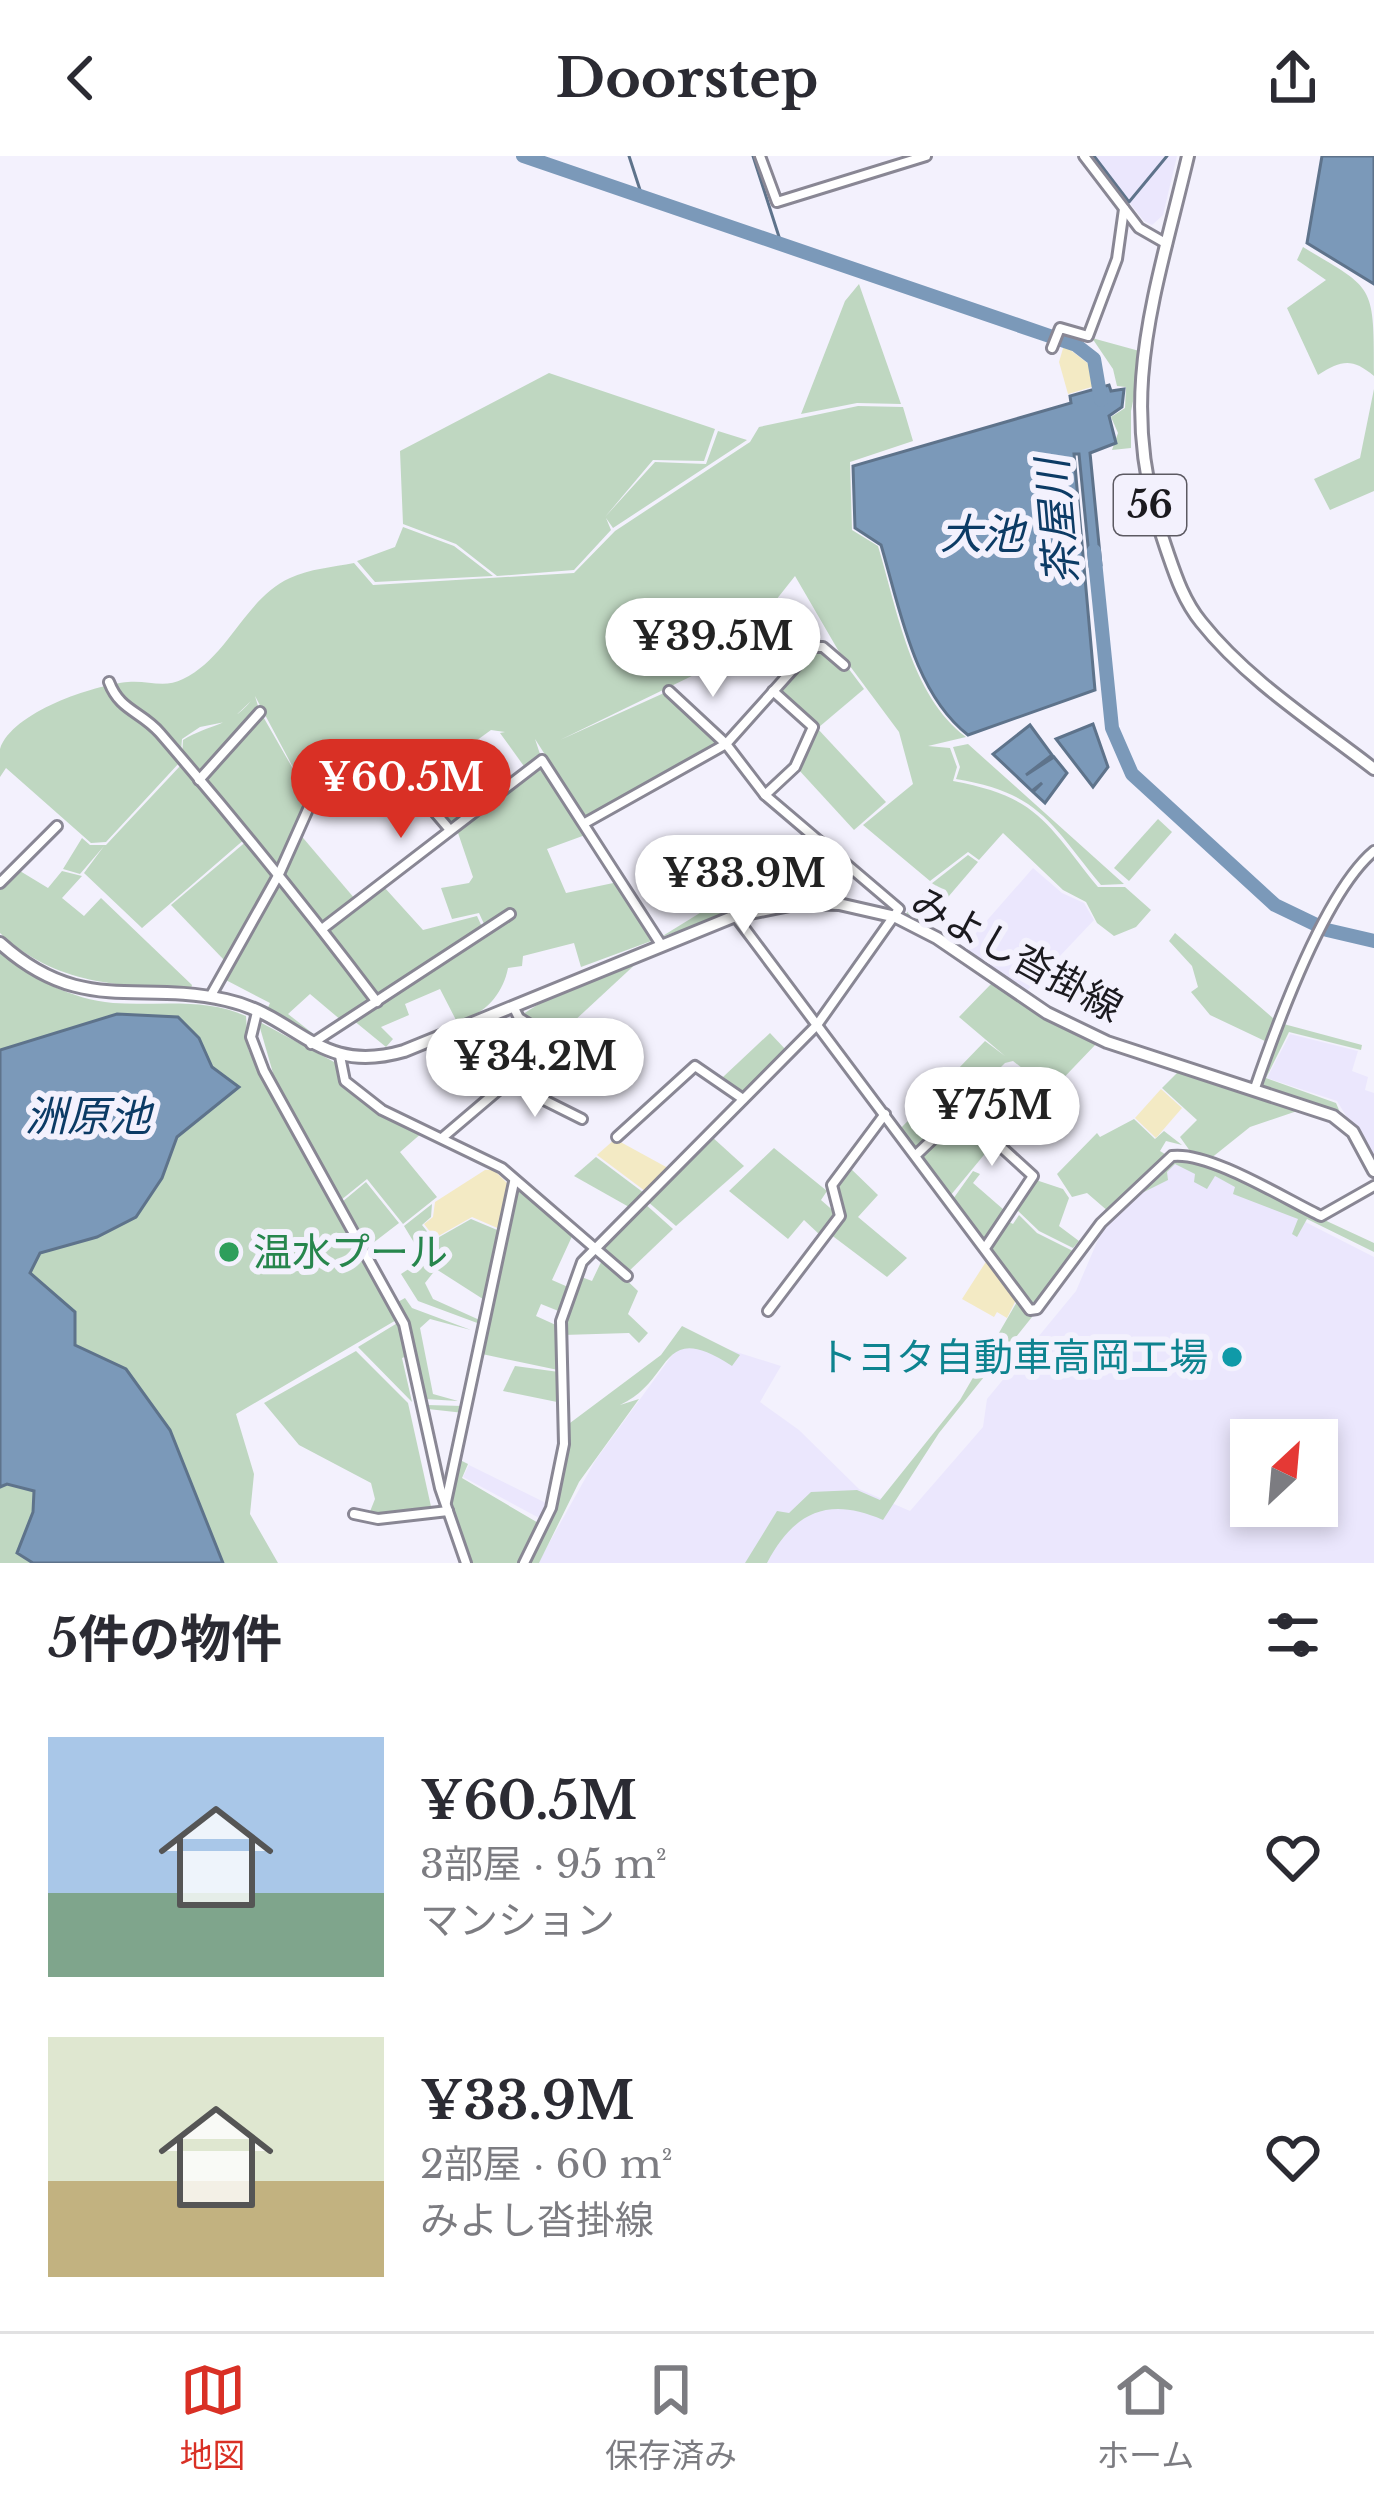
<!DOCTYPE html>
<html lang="ja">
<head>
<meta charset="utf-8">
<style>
	:root { --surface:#fff; --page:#f7f7f7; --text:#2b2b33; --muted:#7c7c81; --line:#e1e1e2; --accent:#d93025 }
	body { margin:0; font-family:"Libre Baskerville","Noto Sans JP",serif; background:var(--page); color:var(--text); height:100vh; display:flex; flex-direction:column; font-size:45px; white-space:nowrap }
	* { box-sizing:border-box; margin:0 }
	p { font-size:39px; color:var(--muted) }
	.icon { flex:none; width:66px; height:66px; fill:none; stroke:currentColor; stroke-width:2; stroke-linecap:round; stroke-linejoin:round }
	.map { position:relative; height:1407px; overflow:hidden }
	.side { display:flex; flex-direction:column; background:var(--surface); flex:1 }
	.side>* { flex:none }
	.needle { width:78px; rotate:26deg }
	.tools { position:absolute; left:1230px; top:1263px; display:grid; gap:24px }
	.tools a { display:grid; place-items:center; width:108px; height:108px; border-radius:0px; background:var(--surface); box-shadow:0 6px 18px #0003; font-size:60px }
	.price { position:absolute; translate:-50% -102px; padding:0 27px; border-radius:42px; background:#fff; color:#222; font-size:39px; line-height:78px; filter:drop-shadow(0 3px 6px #0008) }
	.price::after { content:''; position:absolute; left:50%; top:72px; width:36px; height:27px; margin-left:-18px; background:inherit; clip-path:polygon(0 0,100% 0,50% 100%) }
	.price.selected { background:var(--accent); color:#fff }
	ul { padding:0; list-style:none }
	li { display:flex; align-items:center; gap:36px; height:300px; padding:0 48px }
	li span { display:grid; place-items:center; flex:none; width:336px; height:240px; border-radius:0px; color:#555 }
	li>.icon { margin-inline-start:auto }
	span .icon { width:144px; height:144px; fill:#fffc; stroke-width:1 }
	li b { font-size:51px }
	h2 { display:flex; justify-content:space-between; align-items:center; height:144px; padding:0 48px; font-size:51px }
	header { display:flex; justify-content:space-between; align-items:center; height:156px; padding:0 48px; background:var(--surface); font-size:54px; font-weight:800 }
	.tab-bar { display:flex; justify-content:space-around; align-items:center; height:168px; border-top:3px solid var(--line); background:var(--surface); font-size:33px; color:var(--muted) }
	.tab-bar a { display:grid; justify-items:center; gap:6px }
	.tab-bar .selected { color:var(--accent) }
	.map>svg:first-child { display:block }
	.built { fill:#ebe7fd; fill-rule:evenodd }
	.green { fill:#bfd7c1 }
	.sand { fill:#f3eac4 }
	.water { fill:#7b99b9; stroke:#5e738b; stroke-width:3 }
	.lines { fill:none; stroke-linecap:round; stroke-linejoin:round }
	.stream { stroke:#5e738b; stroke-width:3 }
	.river { stroke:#7b99b9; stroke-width:14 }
	.minor-casing { stroke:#898794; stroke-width:14 }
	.major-casing { stroke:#898794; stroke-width:16 }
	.minor { stroke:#fff; stroke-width:8 }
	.major { stroke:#fff; stroke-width:10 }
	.leisure-dot { fill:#2e9e5b; stroke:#f3f1fd; stroke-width:4.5 }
	.culture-dot { fill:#0f9aa8; stroke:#f3f1fd; stroke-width:4.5 }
	.labels { text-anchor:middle; stroke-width:12; stroke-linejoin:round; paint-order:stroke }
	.shield { fill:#f3f1fd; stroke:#5c5a62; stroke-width:3 }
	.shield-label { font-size:36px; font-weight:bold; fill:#1b1a1f }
	.street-label { font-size:39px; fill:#1b1a1f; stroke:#f3f1fd }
	.leisure-label { font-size:39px; fill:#27864d; stroke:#f3f1fd; text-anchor:start }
	.culture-label { font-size:39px; fill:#0d838f; stroke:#f3f1fd; text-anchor:end }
	.water-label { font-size:42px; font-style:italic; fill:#0c3b65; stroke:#f3f1fd }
</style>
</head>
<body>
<header><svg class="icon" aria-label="back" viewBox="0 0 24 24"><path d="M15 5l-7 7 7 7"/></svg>Doorstep<svg class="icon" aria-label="share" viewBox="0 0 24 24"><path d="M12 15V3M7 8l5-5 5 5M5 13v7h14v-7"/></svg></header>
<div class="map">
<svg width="1374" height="1407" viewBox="0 0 1374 1407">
	<rect width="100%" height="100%" fill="#f3f1fd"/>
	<g class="built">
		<polygon points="1093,0 1177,0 1163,59 1152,69 1144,65"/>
		<polygon points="1033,712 1062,737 1084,747 1094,764 1024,838 962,793"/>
		<polygon points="1290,878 1358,895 1352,915 1368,921 1365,934 1374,937 1374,1005 1337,945 1267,922"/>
		<path d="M1172,998L1374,1101V1407H538L595,1305L686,1180L781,1210L760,1246L799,1274L859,1333L910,1355L983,1271L987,1243L1076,1135L1100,1079ZM1251,1284H1317V1350H1251Z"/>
		<polygon points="469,1309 548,1348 541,1363 463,1321"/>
	</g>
	<g class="green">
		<path d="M1303,91C1374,134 1374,126 1374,220C1352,202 1342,204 1318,219L1287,152L1326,124L1297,104Z"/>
		<polygon points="859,128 901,248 857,247 801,258 845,145"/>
		<polygon points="1092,182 1143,196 1131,255 1131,292 1112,294 1118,277 1111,261 1125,252 1126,231 1117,230 1113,213"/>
		<polygon points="549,217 715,273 704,305 653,304 605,361 655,306 706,308 718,275 747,284 613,372 606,362 611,374 574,414 497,420 456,388 403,368 400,295"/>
		<polygon points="1374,233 1374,335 1330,354 1314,323 1360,302"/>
		<path d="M858,250L903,251L913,285L850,306L852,374L878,390C897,453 911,540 966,581L928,590L950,592L957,611L953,625C1039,641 1046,667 1098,731H1125L1151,754L1136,771L1114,780L1097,767L1086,746L1063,734L1003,677L979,704L968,696L930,725L863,669L913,628L899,576L838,494L795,420L731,501L560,584L664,537L720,586L585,661L535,583L541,601L526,613L500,577L505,576L491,574L469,590L467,623L475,619L488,640L449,671L432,650L460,628L431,648L411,624L356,638L333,624L307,640L279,714L202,624L261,557L304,632L255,540L258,550L199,620L182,603L183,584C211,567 228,572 251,545L230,565L200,571L182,583L180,606L106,686L91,687L6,612L0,621C0,613 0,600 0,593C12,556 94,529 128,526C148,524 164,533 183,523C229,501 245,442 290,422C309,413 333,411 354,407L373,429L574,417L615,375L750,286L759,271Z"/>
		<polygon points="403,371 454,390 493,420 375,426 357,405 395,391"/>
		<polygon points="833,492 864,533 819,571 777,534 814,494"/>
		<polygon points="817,572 886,646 854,674 798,613"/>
		<path d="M968,588L1124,728L1101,729C1050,667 1040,637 956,623L960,611L953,591Z"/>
		<path d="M541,608L588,678L547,693L566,737L618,726L654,784L581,811L574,787L523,800L522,810L508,812C503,838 484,861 456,864L440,833L405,848L409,859L381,871L393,883L386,891L353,864L514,759L512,753L485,770L479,757L452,763L441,732L469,727L473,721L457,674Z"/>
		<polygon points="181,609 246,682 142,772 84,717 104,690 80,718 63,713 82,682 90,689 106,689"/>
		<polygon points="1158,663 1172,676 1129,725 1114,712"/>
		<polygon points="298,676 355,743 323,768 283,718"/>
		<polygon points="248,684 276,719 226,806 171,749"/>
		<polygon points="968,699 978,706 925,768 905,759 931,728"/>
		<polygon points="773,713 792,741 755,749 743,730"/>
		<path d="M20,715L48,732L62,715L82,720L62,742L84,760L101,742L192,829L191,833C120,830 55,829 0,777V731Z"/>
		<polygon points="279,725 373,845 342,865 310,838 288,858 316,880 310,885 266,856 270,847 222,822"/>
		<polygon points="384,731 423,774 477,760 483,773 378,841 328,774"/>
		<polygon points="742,731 752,750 661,781"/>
		<polygon points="1175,777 1274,863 1267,886 1210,859 1191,836 1198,831 1192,810 1169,785"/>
		<path d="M0,797C33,823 71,843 113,847C157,850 205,841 246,860L248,893L269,936L398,1163L236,1258L254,1318L250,1358L278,1407H0Z"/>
		<polygon points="641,803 558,880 523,858 550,841"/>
		<polygon points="992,827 1050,867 1097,887 1051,935 1013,905 1005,907 917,995 900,973 985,885 1005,900 959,861"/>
		<polygon points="258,865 336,907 342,926 423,976 400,996 437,1041 403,1068 367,1023 341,1044 275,924"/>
		<polygon points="1280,867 1362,889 1361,894 1289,876 1266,922 1336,947 1342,961 1259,930"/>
		<polygon points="770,877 786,894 743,938 723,921"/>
		<polygon points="1180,914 1303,953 1250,971 1210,1003 1190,995 1180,981 1197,964 1162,932"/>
		<polygon points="959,961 993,988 950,1040 920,999"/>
		<polygon points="1134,963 1155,983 1164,975 1182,989 1166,985 1160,995 1168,1000 1109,1056 1087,1037 1072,1041 1057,1018 1097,977 1100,981"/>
		<polygon points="711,980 744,1010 676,1070 647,1045"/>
		<polygon points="774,992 827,1035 821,1044 837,1058 820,1079 804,1064 788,1083 729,1035"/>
		<polygon points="1186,1000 1374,1087 1374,1096 1307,1063 1297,1081 1292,1078 1298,1063 1233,1038 1235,1031 1215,1020 1207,1033 1194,1026 1195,1018 1175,1008 1167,1016 1168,1024 1128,1044 1172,1002"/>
		<polygon points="596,1001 644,1037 629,1051 574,1020"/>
		<polygon points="848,1010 878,1039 858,1061 907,1102 887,1121 830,1078 843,1062 835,1030"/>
		<polygon points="973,1015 980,1018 973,1027 1004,1054 985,1087 953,1043"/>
		<polygon points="1033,1023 1063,1033 1069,1042 1059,1070 1079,1085 1073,1092 1039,1075 1013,1050"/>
		<polygon points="366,1026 399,1067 373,1087 366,1077 360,1081 342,1046"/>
		<polygon points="516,1030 574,1076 552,1124 568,1131 561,1156 541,1148 536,1160 558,1170 558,1214 482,1198"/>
		<polygon points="644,1047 673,1073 627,1117 599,1091"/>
		<polygon points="432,1048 431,1061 422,1069 434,1084 471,1063 502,1076 486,1145 436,1113 425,1127 433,1143 484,1166 464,1257 428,1253 427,1249 463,1250 480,1168 418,1145 401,1118 424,1103 404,1070"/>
		<polygon points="1019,1059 1037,1077 1075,1096 1035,1150 990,1092 1005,1064 1013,1068"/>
		<polygon points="603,1102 638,1135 628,1158 648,1177 639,1187 629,1177 563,1179 579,1120 592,1125"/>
		<polygon points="405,1142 412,1152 471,1174 430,1163 420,1172 433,1238 458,1245 425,1243 413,1186 396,1147"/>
		<path d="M1018,1144L1032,1161L939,1277L883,1364C828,1340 794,1356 767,1407H745L777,1355L789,1357L811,1336L857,1334L880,1344L960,1244Z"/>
		<polygon points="399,1166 410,1199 402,1202 412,1246 358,1191"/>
		<path d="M682,1170L740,1199L732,1210C658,1162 675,1224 620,1249L639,1243L579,1326L539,1407H528L555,1353L570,1267L661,1199Z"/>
		<polygon points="356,1195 408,1247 432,1355 369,1358 375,1343 371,1327 299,1289 264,1247"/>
		<polygon points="515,1210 559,1216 562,1247 503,1235"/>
		<polygon points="460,1304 468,1308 462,1322 540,1368 521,1407 470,1407 448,1346"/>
	</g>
	<g class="sand">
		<polygon points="1064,189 1090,209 1095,230 1068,238 1059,206"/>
		<polygon points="1161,933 1182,952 1156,982 1135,962"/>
		<polygon points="615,983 668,1012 645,1035 597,999"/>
		<polygon points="485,1014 494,1014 508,1028 502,1074 472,1061 435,1082 424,1068 433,1061 435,1046"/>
		<polygon points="989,1101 1017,1142 1007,1162 997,1156 994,1161 962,1143"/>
	</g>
	<g class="water">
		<polygon points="1322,0 1374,0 1374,128 1307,87"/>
		<path d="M1109,229L1111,235L1124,233L1122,251L1109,260L1116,287L1090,297L1101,409L1090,410L1079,298H1074L1095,534L968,579C914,537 900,453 881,389L855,372L853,310L1071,247L1070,240Z"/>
		<polygon points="1093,568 1108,611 1093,631 1056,583"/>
		<polygon points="1030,569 1052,599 1026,619 1054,601 1067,617 1045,647 1033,636 1042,627 1032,635 993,598"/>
		<polygon points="117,858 178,861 199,882 212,911 239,931 177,981 162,1022 136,1061 97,1081 40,1097 30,1117 75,1156 75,1189 126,1213 170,1274 223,1407 33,1407 17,1397 33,1356 34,1335 7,1328 0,1331 0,894"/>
	</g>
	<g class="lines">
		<g class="stream">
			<polyline points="629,0 642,40"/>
			<polyline points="753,0 781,87"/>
			<polyline points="1094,0 1129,46 1167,0"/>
		</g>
		<g class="river">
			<polyline points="523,0 1076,189 1094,203 1101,244"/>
			<polyline points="1094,395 1112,572 1132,618 1275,749 1327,774 1374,785"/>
		</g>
		<defs>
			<g id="minor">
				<polyline points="760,0 777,46 926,0"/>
				<polyline points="1084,0 1139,72 1167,88"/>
				<polyline points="1052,192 1060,172 1088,180 1117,103 1124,53"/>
				<path d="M109,526C120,555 141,555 160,577C235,664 307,753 377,846"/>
				<polyline points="199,624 260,556"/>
				<polyline points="410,627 450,674"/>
				<polyline points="765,639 795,611 813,571 773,535"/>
				<polyline points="585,667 726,588 813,491 823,491 844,509"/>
				<polyline points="0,727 57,670"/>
				<path d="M736,761L1030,1154L1037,1153L1101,1067L1172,1000C1209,995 1285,1043 1321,1060L1374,1030"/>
				<polyline points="322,773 542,604 662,790"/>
				<polyline points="210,841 279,718 326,613"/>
				<polyline points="257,856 251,881 264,915 404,1168 440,1332 466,1407"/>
				<polyline points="311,888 510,758"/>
				<polyline points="340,900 345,925 382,954 502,1012 627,1120"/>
				<polyline points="508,926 582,963"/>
				<path d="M1255,932C1276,871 1325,736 1374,695"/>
				<polyline points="617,981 695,910 743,943"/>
				<polyline points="442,982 556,885 519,862 514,852"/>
				<polyline points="916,999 958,959 965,958 1033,1020 985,1092"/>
				<polyline points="768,1155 840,1060 832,1029 885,958"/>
				<polyline points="446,1346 514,1026"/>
				<polyline points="354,1358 378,1363 448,1355"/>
				<polyline points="524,1407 551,1352 564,1288 561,1165 582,1106 817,869 899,753 765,639 726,588 669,535"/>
			</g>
			<g id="major">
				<path d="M1188,0C1154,144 1114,246 1166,392C1175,418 1183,444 1201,466C1247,524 1316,568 1374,613"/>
				<path d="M0,787C81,860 137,824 226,844C299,860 318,920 404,895L735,760L800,747L839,748L896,761L937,782L1047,857L1107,886L1333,960L1353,976L1374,1015"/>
			</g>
		</defs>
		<use href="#minor" class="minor-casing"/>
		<use href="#major" class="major-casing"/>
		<use href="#minor" class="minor"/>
		<use href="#major" class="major"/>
	</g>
	<circle class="leisure-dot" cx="229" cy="1096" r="12"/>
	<circle class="culture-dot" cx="1232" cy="1201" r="12"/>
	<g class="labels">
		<rect class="shield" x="1114" y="319" width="72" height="60" rx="9"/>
		<g class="shield-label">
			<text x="1150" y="362">56</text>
		</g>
		<g class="street-label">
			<text transform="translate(1017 798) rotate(29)" y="14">みよし沓掛線</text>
		</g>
		<g class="leisure-label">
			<text x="253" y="1110">温水プール</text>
		</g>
		<g class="culture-label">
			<text x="1208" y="1215">トヨタ自動車高岡工場</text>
		</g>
		<g class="water-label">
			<text transform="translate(1057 366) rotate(-95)" y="15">茶屋川</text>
			<text x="982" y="393">大池</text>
			<text x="88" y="975">洲原池</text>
		</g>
	</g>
</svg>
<div class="tools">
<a><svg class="needle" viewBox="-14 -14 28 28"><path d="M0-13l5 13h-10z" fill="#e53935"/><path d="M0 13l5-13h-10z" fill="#7c7c81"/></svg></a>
</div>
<b class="price" style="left:713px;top:544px">¥39.5M</b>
<b class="price selected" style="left:401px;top:685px">¥60.5M</b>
<b class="price" style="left:744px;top:781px">¥33.9M</b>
<b class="price" style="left:535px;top:964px">¥34.2M</b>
<b class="price" style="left:992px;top:1013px">¥75M</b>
</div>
<section class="side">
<h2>5件の物件<svg class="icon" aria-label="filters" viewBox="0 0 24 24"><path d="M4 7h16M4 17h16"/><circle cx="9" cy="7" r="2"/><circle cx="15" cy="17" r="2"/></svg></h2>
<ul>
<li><span style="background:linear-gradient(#a9c7e8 65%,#7fa58c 0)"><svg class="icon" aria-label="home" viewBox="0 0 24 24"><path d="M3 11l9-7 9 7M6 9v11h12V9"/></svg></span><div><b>¥60.5M</b><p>3部屋 · 95 m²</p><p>マンション</p></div><svg class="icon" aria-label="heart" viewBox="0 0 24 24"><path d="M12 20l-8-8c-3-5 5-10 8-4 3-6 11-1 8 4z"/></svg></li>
<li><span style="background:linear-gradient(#dfe7d0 60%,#c2b280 0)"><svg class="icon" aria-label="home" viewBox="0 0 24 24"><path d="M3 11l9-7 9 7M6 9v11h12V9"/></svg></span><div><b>¥33.9M</b><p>2部屋 · 60 m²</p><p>みよし沓掛線</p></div><svg class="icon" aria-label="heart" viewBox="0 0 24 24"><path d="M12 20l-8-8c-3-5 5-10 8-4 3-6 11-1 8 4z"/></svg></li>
</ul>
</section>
<nav class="tab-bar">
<a class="selected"><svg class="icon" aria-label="map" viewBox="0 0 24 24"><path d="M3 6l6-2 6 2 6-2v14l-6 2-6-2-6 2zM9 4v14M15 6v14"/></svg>地図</a>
<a><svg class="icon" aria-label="saved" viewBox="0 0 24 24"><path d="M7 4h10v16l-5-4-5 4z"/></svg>保存済み</a>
<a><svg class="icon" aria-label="home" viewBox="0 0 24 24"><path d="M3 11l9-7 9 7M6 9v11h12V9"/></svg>ホーム</a>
</nav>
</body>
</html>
